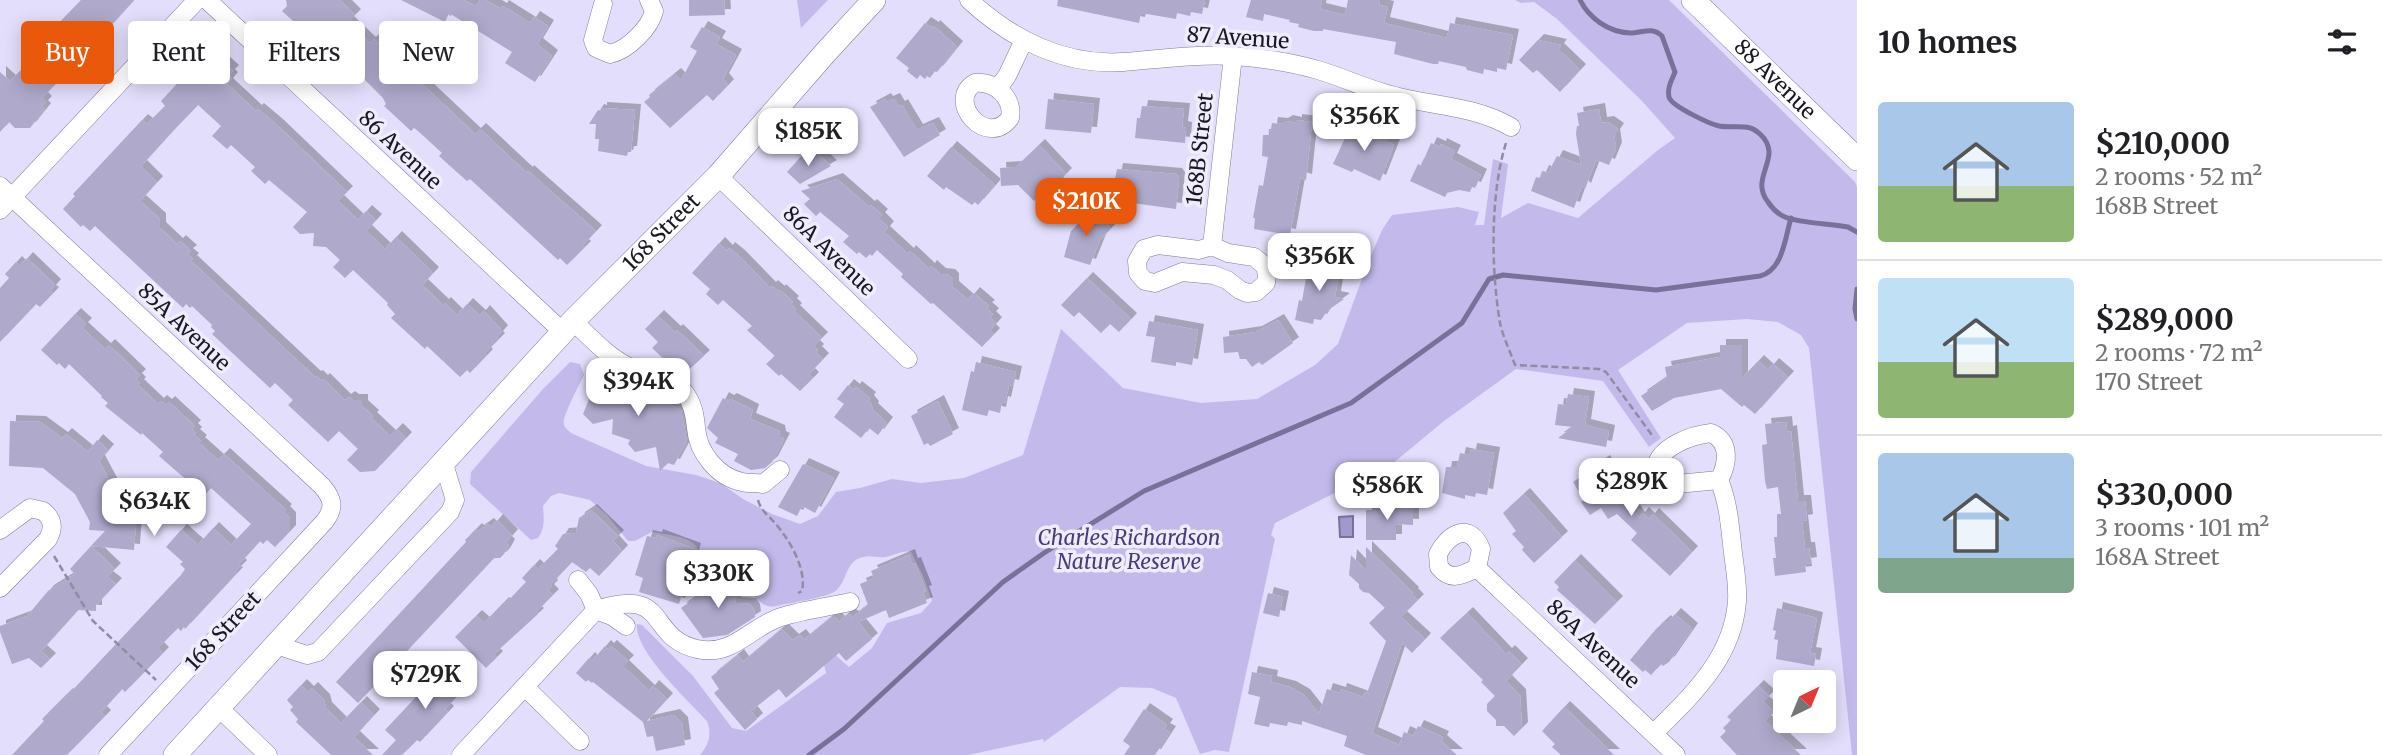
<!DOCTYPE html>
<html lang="en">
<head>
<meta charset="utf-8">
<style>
	:root { --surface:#fff; --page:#f2f2f2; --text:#202124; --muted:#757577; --line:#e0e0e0; --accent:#ea580c }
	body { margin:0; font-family:Merriweather,serif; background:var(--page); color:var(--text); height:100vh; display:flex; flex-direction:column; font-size:26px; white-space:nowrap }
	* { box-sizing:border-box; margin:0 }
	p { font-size:23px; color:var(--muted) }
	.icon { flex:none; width:38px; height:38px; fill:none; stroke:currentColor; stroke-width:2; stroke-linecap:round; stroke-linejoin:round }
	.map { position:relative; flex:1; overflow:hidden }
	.drawer { display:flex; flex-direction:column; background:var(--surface); width:525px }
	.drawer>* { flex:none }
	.top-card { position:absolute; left:21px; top:21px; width:665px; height:63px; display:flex; gap:14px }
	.needle { width:46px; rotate:43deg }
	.tools { position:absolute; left:1773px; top:670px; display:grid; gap:14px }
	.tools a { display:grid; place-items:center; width:63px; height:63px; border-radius:7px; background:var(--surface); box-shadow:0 4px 18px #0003; font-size:35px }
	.price { position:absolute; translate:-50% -60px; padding:0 16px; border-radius:14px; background:#fff; color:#222; font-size:23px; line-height:46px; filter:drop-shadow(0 2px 4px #0008) }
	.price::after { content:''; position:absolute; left:50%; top:42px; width:21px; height:16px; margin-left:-10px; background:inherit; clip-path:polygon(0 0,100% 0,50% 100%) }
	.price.selected { background:var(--accent); color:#fff }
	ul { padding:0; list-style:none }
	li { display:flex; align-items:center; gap:21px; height:175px; padding:0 21px }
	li+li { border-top:2px solid var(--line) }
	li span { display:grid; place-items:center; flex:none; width:196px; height:140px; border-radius:7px; color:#555 }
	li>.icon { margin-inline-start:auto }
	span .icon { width:84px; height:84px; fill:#fffc; stroke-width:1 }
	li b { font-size:30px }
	h2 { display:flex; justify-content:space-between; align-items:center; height:84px; padding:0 21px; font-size:30px }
	.pill { padding:0 24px; border-radius:7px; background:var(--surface); box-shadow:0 4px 18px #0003; font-size:24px; line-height:63px }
	.pill.selected { background:var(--accent); color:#fff }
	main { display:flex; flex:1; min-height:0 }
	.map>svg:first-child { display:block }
	.green { fill:#c3baeb }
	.water { fill:#a298cb; stroke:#797199; stroke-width:2 }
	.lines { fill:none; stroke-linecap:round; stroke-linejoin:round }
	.stream { stroke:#797199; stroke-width:5 }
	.building { fill:#afa9cb; filter:url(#shadow) }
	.minor-casing { stroke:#817b9c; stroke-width:19 }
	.major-casing { stroke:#817b9c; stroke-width:24 }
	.path { stroke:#908ca3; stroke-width:2.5; stroke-dasharray:7 3.5; stroke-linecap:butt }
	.minor { stroke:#fff; stroke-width:18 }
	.major { stroke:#fff; stroke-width:23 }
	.labels { text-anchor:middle; stroke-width:7; stroke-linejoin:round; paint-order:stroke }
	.street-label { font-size:21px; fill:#191723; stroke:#efedfc }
	.park-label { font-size:21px; font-style:italic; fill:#4a3a79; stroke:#efedfc }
</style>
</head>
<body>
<main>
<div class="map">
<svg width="1857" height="755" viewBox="0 0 1857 755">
	<defs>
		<filter id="shadow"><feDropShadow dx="6" dy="-6" stdDeviation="0" flood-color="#0004"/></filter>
	</defs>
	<rect width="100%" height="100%" fill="#e3defb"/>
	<g class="green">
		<polygon points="797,0 828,0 801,28"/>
		<path d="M1515,0H1669L1855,182L1857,187V755H1852L1809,348L1801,335L1778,322L1747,319L1687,323L1618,370L1661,438L1649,447L1603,381L1516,369L1444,421L1392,464L1275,523L1271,535L1275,539L1229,752L1215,750L1200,754L1176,698L1152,688L1120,687L1044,742L1043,739L968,755H700C709,744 712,734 707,721C689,701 634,651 637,624L642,625L693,676L732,728L746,731L826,673L823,660L831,651L849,667L872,648L887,623L921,613L932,601L923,576L911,552C902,550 894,556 885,557C877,558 870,555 863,557C844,561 848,583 834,592C824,598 789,603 776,606C756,611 748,579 730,573C723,570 716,574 709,573C700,563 702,555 697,547C689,536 664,534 652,532L635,541H628L607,515L590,500L559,493L551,496L543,506C544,519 545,528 538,538L531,540L470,484L471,472L543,389L570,362L580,364L584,375C580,384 561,418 564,425C565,428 570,432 573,434L646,466L696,475L720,483L743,499L772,514L800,524L818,516L836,492L860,488L892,479L921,483L964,478L1023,455L1061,329L1123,388L1201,403L1257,399L1315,365L1338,344L1366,268L1382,230L1392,215L1458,207L1479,212L1475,225H1484L1493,159L1508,164L1501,218L1528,203L1578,218L1658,150L1675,138L1641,100L1557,19L1534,2L1521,3Z"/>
	</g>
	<polygon class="water" points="1353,516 1353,537 1340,537 1339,517"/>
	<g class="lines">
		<g class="stream">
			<path d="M1580,0C1589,18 1608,32 1630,33C1642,33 1652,26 1662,36L1675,72C1672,80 1667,87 1669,97C1671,106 1710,124 1719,126C1735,129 1747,122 1760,134C1785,157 1748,177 1768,202C1772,208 1778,214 1785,217C1799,223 1832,224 1848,227L1857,232"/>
			<polyline points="1857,289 1855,309 1857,319"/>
			<path d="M809,755L844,729L1003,582L1044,553L1144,491L1351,403L1462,323L1489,279L1503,275L1656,290L1760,276C1783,270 1785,238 1791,218"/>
		</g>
	</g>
	<g class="building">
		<polygon points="81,0 134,0 97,41 92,44 89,41 68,63 66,67 69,70 42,98 46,102 42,106 45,109 30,128 15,128 9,122 0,132 0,72 10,81 34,57 30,53"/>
		<polygon points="286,0 340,0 355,15 348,22 370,43 374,39 475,134 480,129 527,173 528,171 596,231 583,245 585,247 567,265 560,258 558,260 470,179 467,181 450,166 439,156 442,153 418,131 414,128 411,131 384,106 386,104 383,98 364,79 361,82 357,80 328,53 323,57 312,46 316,42 282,11 287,6"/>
		<polygon points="401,0 463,0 476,6 480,0 486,0 501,9 503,6 530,23 534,17 548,26 537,44 552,56 535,82 505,63 512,52 449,13 445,22"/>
		<polygon points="689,0 724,0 725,15 689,16"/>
		<polygon points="1058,0 1205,0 1202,14 1191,12 1190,16 1177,13 1176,19 1141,13 1139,23 1057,6"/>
		<polygon points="1251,0 1322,0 1320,9 1345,15 1348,0 1380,0 1379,5 1388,7 1384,23 1447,38 1450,23 1513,35 1506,70 1497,68 1497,72 1484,69 1483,74 1467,70 1466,67 1439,61 1438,64 1433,64 1394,54 1396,42 1323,29 1323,31 1314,31 1298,27 1299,24 1289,22 1290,20 1264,14 1263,21 1246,17"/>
		<polygon points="925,23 933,28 934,26 957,47 937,72 935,71 930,78 927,76 925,79 920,75 917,79 907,71 909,68 896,58"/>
		<polygon points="702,27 720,37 716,44 736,55 723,79 728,85 713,101 707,95 670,128 644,102 650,97 649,95 675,74 681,80 697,51 690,47"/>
		<polygon points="1538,40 1561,45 1558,49 1580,70 1560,92 1537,70 1533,73 1519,60"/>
		<polygon points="209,49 233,71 229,75 232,78 227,84 256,111 258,109 277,125 347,192 338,201 358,220 366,211 376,220 366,231 385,249 396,237 433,273 422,285 443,305 445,303 457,315 467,304 480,316 484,311 502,331 497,337 499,339 485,353 487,355 470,373 467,370 460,377 427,346 425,349 391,318 395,314 387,305 388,303 353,270 345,278 333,267 340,260 326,247 313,246 314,233 300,234 293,227 307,212 269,180 265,184 251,171 255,167 231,145 227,149 212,136 221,126 198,105 170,134 141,166 157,182 140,201 160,219 160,228 177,244 180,241 191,251 187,254 193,259 191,261 315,377 317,376 322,381 324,379 345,400 349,397 353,400 362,400 362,406 373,416 371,418 390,436 397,429 406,438 375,471 360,472 347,460 358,449 339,431 328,442 288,405 293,400 275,383 270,388 212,334 215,331 211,327 212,325 192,306 190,308 186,304 183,308 95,226 90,231 83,225 81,227 63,209 75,196 73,194 142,120 147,124 165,106 161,101"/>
		<polygon points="885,99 887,102 894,99 899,107 902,105 917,130 933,123 940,135 904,157 870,107"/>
		<polygon points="1048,99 1094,104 1091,133 1045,129"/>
		<polygon points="1142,106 1184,109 1182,127 1186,128 1185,143 1135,138 1137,118 1140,118"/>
		<polygon points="601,108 635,110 631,152 628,152 627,156 598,151 599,139 595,139 596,124 589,124 598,110 601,111"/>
		<polygon points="1599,109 1601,123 1608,122 1618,129 1614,135 1616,148 1609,165 1596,160 1585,189 1582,186 1574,208 1531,191 1536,177 1540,178 1543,171 1548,173 1557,156 1581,165 1576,134 1577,126 1579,126 1577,113"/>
		<polygon points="1296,120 1312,122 1306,180 1300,178 1290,235 1254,229 1255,218 1253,218 1259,185 1263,186 1268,157 1262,156 1263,135 1270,135 1272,123 1282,124 1287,121 1296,123"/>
		<polygon points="1351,125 1387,139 1386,141 1394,145 1380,181 1354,169 1352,172 1333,164"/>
		<polygon points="1431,143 1440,147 1441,144 1455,151 1451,159 1481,175 1475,188 1472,187 1470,192 1459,190 1447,193 1445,197 1410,181 1418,164 1421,166"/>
		<polygon points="1039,145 1066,174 1058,182 1057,188 1048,187 1034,201 1018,185 1001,186 1000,168 1016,167"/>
		<polygon points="951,147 995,185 978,205 975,202 972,205 946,187 944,190 927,176"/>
		<polygon points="804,153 811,160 817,153 831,166 800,184 787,172"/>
		<polygon points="1117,169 1176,174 1179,178 1176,209 1111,200"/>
		<polygon points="837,179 869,207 871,205 882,215 879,218 888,227 884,232 908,254 910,251 929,269 931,266 940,274 949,275 953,279 953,287 968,300 974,293 989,306 986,308 993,314 990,317 996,323 990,330 994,334 982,347 933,303 931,304 901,277 903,274 877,250 872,256 870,254 866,258 859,252 857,254 843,242 849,236 820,212 816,216 804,204 810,199 801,191"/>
		<polygon points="1091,207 1111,228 1100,240 1090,265 1064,257 1071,231 1084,218 1082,216"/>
		<polygon points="719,243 727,251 729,248 739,256 770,288 772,286 779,292 780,290 793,302 791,304 796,309 794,311 822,338 814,346 818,350 816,352 823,359 809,374 813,378 800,391 781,374 779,376 766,364 775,356 747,330 752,326 723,300 718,305 706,294 710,289 692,273"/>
		<polygon points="27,258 55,285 50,291 53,293 40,307 36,304 0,342 0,288 9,278 5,274 16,262 20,266"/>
		<polygon points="1317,261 1340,266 1335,297 1344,299 1327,311 1321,320 1314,319 1313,324 1295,320 1299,300 1302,301 1306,278 1310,279"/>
		<polygon points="1087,278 1131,319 1119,332 1110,324 1101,333 1079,312 1074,317 1061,305"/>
		<polygon points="75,314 86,324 82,328 105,349 109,345 140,375 136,379 140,383 138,385 158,404 161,401 166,405 169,402 195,426 192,429 196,433 194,435 201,441 199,443 218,460 224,454 286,510 284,512 290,518 290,531 275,547 267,540 263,544 260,541 239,564 241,566 235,572 237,573 185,629 184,627 181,631 178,628 158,648 163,653 125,692 122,689 101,712 105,716 67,755 12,755 44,721 42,719 67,694 68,695 181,575 185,569 180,564 183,562 166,547 181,530 198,545 213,528 231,545 251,524 211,488 205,495 175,470 159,456 163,452 142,433 141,435 105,406 108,403 101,397 102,396 69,364 65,369 59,363 57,365 41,350"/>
		<polygon points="658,316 675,332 677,330 704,356 682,376 652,348 658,342 645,329"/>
		<polygon points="1278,320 1293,343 1262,365 1259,362 1252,367 1246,359 1240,359 1238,352 1224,353 1223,337 1256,332"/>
		<polygon points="1149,321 1198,330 1192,365 1176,362 1176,366 1151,362 1155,337 1146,336"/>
		<polygon points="1720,345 1742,345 1742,378 1758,361 1768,370 1773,364 1788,377 1755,414 1744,405 1742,407 1721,389 1674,398 1652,411 1641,396 1667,378 1665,367 1720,357"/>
		<polygon points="976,362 1016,372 1013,386 1009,385 1005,403 1002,402 1000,413 989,410 987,416 962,410 971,371 974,372"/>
		<polygon points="611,370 642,384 639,391 681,410 687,441 674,465 668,463 660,471 656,447 635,452 628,444 630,440 612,434 613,419 593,424 583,414 597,380 605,383"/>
		<polygon points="848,385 854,390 856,387 870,398 868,401 873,407 872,409 887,423 878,435 869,428 861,438 834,417 844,404 837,399"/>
		<polygon points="1568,394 1589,397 1585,425 1609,431 1606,447 1558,438 1573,427 1555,425 1558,404 1566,405"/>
		<polygon points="723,398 728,401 731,399 753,410 750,419 779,431 780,437 784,439 772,462 765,468 751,470 734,461 738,454 715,443 718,438 707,428"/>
		<polygon points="938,401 953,434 930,446 928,443 924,445 911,416"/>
		<polygon points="10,421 40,422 62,438 66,434 88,452 97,440 108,450 99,461 123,506 134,508 133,518 136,522 134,550 91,546 105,531 89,530 90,522 75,494 43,468 9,466"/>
		<polygon points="1786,422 1787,432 1791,431 1798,501 1805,501 1807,520 1802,521 1805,548 1809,548 1811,563 1805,564 1806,572 1775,576 1773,558 1776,558 1774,537 1777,537 1777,514 1781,514 1778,487 1767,489 1765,481 1762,445 1767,444 1765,424"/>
		<polygon points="1471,449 1494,453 1487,495 1476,493 1475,497 1465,495 1465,499 1442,493 1446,467 1457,467 1460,453 1470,455"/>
		<polygon points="1604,461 1617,481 1615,482 1639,518 1643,513 1649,519 1653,514 1692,552 1670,576 1631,540 1637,533 1617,514 1608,519 1601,508 1590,515 1581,502 1584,500 1573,482"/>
		<polygon points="803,464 834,478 815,513 802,506 797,516 778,507"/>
		<polygon points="1524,494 1562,537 1534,563 1522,550 1524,547 1512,534 1516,531 1503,513"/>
		<polygon points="1384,506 1413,506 1413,525 1396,524 1396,540 1366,540 1366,510 1384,510"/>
		<polygon points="591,510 618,536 613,541 622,551 599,576 590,568 586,572 572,562 551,584 552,586 548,590 553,595 536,612 538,614 494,654 497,657 486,668 455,637 476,616 484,623 503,603 505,604 526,582 522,578 534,565 538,569 558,549 555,546 563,534 576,533 579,518"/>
		<polygon points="497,520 512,535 506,542 509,545 504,554 500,558 494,558 358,703 336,682 466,542 465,540 476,529 478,531 488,524 491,527"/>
		<polygon points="657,535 695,549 679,604 639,592 643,578 635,575 647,536 656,538"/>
		<polygon points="91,546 115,569 107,577 116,584 96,605 96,611 78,610 41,651 50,659 41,668 29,658 12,664 0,632 0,626 27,616 48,591 75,574 70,569"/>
		<polygon points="1366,547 1413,593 1412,594 1418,600 1401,617 1425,639 1412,653 1402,643 1372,733 1399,745 1404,732 1413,736 1418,726 1443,737 1441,741 1457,755 1366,755 1344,746 1347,736 1302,721 1302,725 1288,722 1287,726 1270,723 1269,727 1254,724 1260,697 1248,694 1252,672 1272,676 1271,682 1290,687 1304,695 1319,714 1327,689 1340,693 1341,689 1363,697 1365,692 1367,693 1386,641 1369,623 1385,608 1369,593 1363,592 1359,588 1359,584 1349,575 1351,555 1366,571"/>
		<polygon points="909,555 912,564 915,563 926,591 923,592 927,603 889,618 886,610 858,622 872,639 846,661 839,653 786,698 779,689 751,711 757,719 745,730 714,693 719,689 711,677 738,655 743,662 782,629 793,640 800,635 804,640 832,617 835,617 839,622 848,614 853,617 868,605 860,584 874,578 871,571"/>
		<polygon points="1575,560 1617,602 1595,624 1557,590 1559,587 1554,582"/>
		<polygon points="727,576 738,586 735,603 750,604 754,610 755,617 727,635 703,638 681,608"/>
		<polygon points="1268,593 1283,597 1279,617 1263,613"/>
		<polygon points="1777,608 1817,618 1810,653 1816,654 1814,666 1776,659 1778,640 1774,639 1776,631 1773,630"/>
		<polygon points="1467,613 1506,654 1509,651 1522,664 1506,681 1520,695 1522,728 1514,736 1504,726 1496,726 1496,720 1487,711 1487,704 1495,696 1481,682 1483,680 1440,638"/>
		<polygon points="1675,614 1692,629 1669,662 1663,666 1661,664 1651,675 1645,670 1643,672 1630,660 1656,629 1665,621 1667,623"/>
		<polygon points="605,646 608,649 611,646 628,661 623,666 649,691 653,686 667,699 647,721 674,715 682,723 685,745 656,751 653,736 647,737 643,722 593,682 592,683 588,680 586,682 576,673 589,658 592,661"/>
		<polygon points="447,664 469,684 445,709 448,712 420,742 417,740 402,755 382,755 396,740 385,730"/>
		<polygon points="301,685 308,692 312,688 324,700 326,708 341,723 361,702 374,715 354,737 373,755 331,755 296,722 298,719 290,710 293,707 287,700"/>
		<polygon points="1758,686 1769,696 1763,702 1774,712 1765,721 1801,755 1737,755 1720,737 1726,731 1723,728 1731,720 1727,717"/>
		<polygon points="1564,707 1580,722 1614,755 1561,755 1552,747 1555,744 1542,731"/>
		<polygon points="1144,709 1167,725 1164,729 1170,732 1155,755 1124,755 1130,746 1123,741"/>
	</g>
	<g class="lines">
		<defs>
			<g id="minor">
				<polyline points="207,0 563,332"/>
				<path d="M969,0C1011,39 1064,66 1123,62C1161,59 1196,54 1234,56C1262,58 1291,62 1318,70C1345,78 1371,91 1399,97C1437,106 1477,107 1511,127"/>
				<path d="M603,4L593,40L596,48L610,54C628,50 650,28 654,11L649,0"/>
				<path d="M975,83C995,81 1014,98 1010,118C987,149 945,101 975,83Z"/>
				<polyline points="998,88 1007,76 1024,40"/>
				<polyline points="718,176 908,359"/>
				<path d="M0,186L322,486C333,499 335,507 325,521L108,755"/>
				<polyline points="0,210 197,0"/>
				<polygon points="1158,245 1199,250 1212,246 1228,253 1254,257 1265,266 1267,275 1266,283 1256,292 1247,293 1240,290 1227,280 1214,275 1182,272 1155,283 1145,281 1138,273 1137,261 1144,249"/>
				<polyline points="1212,246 1233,56"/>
				<path d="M573,321C590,337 606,355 627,366C646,376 670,376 685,393C693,404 695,415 696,428C698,453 718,477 742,482C749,484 756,482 763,484L780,470"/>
				<path d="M1711,433C1731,442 1728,464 1719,480L1677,484L1662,479L1656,466C1661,446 1692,435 1711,433Z"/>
				<path d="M0,530L30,508L43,511C53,519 54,528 48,539L0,588"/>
				<path d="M1477,568C1462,575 1451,582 1439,567L1438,554C1448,534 1470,521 1481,549L1477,568L1676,755"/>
				<polyline points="578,580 589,594 596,610"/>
				<polyline points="596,610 612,616 626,626"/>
				<polyline points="276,645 307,655 318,652 450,512 455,500 443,461"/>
				<polyline points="525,687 580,741"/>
				<polyline points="218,707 268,755"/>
				<path d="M1654,733C1692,695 1733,658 1737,601C1738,585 1735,569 1733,553C1730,528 1729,504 1719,480"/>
				<path d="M461,755L596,610C671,586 645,637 697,649C733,657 750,627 781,617C803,610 827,607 850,602"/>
			</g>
			<g id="major">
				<path id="s1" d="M1693,0L1857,159"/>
				<path id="s2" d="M175,755L573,321L718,176L826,52L874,0"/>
			</g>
		</defs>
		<use href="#minor" class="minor-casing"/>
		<use href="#major" class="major-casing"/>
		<g class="path">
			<path d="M1506,143C1490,194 1491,270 1500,323C1503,337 1510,351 1515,365L1599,369L1606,372L1654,438"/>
			<path d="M758,500C761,511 768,515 775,523C789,539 807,569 802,591L798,593"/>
			<polyline points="54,556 93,621 156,680"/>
		</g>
		<use href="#minor" class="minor"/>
		<use href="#major" class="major"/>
	</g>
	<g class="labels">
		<g class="street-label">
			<text transform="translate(1238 38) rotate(4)" y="7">87 Avenue</text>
			<text dy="7" stroke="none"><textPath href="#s1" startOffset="114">88 Avenue</textPath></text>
			<text transform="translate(1200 149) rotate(-84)" y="7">168B Street</text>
			<text transform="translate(400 150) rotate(43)" y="7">86 Avenue</text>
			<text dy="7" stroke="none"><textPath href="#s2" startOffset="714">168 Street</textPath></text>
			<text transform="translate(829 251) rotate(44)" y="7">86A Avenue</text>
			<text transform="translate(184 327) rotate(43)" y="7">85A Avenue</text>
			<text transform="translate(223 631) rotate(-47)" y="7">168 Street</text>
			<text transform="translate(1593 644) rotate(43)" y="7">86A Avenue</text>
		</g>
		<g class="park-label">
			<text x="1129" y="545">Charles Richardson<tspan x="1129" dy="24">Nature Reserve</tspan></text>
		</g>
	</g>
</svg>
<div class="tools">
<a><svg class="needle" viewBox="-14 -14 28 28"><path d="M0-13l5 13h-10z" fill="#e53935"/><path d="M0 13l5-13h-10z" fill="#757577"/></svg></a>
</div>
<b class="price" style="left:1364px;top:153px">$356K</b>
<b class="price" style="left:808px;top:168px">$185K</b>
<b class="price selected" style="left:1086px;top:238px">$210K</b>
<b class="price" style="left:1319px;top:293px">$356K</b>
<b class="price" style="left:638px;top:418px">$394K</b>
<b class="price" style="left:1631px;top:518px">$289K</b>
<b class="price" style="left:1387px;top:522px">$586K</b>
<b class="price" style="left:154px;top:538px">$634K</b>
<b class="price" style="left:718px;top:610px">$330K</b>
<b class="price" style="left:425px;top:711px">$729K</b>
<div class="top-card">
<a class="pill selected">Buy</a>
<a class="pill">Rent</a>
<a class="pill">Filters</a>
<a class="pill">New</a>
</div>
</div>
<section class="drawer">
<h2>10 homes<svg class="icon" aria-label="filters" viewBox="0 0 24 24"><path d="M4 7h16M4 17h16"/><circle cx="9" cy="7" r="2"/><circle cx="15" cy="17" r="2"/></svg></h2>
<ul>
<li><span style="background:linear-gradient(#a9c7e8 60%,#8fb573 0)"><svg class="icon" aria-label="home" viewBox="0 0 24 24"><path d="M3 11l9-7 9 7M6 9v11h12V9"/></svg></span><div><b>$210,000</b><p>2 rooms · 52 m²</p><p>168B Street</p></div></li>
<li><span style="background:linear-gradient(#bfe0f5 60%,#8fb573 0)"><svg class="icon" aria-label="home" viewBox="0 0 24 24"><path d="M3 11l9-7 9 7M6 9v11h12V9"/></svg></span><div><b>$289,000</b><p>2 rooms · 72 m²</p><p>170 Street</p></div></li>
<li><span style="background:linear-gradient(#a9c7e8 75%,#7fa58c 0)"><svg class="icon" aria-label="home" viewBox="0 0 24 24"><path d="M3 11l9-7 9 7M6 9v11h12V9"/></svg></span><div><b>$330,000</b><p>3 rooms · 101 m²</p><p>168A Street</p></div></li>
</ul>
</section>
</main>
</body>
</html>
